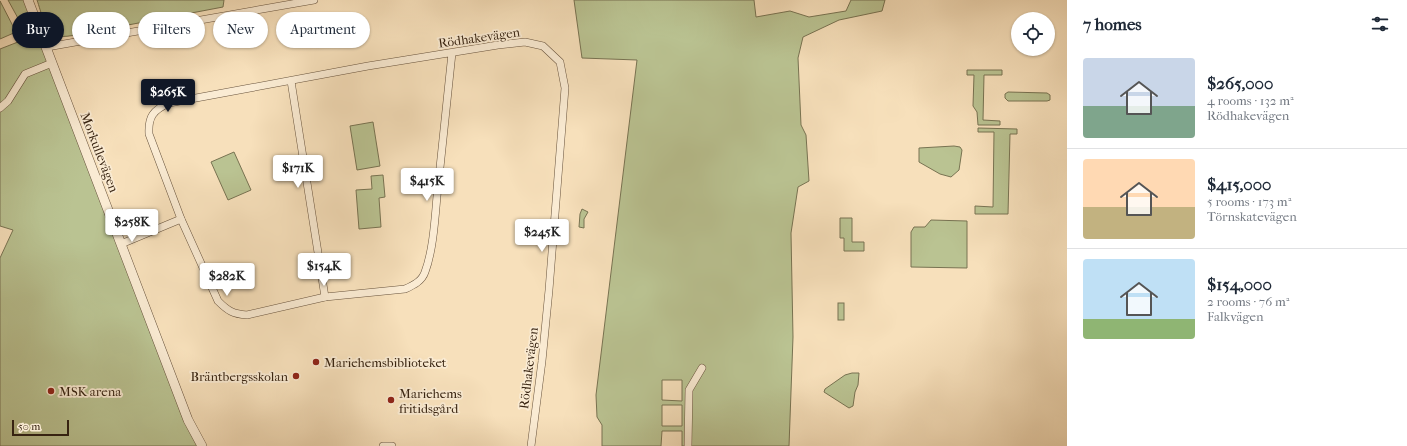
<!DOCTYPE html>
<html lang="en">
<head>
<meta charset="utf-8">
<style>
	:root { --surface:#fff; --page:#f2f2f3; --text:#1f2937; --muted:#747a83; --line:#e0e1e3; --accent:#111827 }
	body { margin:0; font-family:"IM FELL French Canon",serif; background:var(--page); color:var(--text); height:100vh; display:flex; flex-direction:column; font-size:15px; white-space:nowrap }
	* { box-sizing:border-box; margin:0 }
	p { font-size:13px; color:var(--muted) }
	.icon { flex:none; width:22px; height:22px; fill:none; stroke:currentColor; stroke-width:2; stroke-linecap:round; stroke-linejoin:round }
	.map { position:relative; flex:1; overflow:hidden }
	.drawer { display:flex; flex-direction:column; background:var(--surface); width:340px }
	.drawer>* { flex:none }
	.hud { position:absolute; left:12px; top:12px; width:380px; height:36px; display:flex; gap:8px }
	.buttons { position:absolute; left:1011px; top:12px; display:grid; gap:8px }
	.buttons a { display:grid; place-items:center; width:44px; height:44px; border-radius:50%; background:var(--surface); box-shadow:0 1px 3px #0004; font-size:20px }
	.scale { position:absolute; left:12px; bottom:10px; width:57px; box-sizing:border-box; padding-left:4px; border:2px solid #372311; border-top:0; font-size:11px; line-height:14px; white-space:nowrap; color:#372311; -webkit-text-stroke:3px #faebd3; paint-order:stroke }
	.price { position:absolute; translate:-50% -34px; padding:0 9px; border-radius:4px; background:#fff; color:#222; font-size:13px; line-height:26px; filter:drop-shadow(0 1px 2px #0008) }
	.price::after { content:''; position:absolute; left:50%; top:24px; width:12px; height:9px; margin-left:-6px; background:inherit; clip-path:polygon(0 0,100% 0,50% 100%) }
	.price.current { background:var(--accent); color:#fff }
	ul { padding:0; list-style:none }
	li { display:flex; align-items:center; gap:12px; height:100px; padding:0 16px }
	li+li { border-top:1px solid var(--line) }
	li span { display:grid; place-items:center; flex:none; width:112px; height:80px; border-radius:4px; color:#555 }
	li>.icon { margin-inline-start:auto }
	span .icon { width:48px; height:48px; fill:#fffc; stroke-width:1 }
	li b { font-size:17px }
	h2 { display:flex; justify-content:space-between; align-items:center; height:48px; padding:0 16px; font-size:17px }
	.tag { padding:0 14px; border-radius:18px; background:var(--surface); box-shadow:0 1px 3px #0004; font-size:14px; line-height:36px }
	.tag.current { background:var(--accent); color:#fff }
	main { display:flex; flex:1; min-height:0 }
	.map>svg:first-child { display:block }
	.green { fill:#bac392; stroke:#787352; fill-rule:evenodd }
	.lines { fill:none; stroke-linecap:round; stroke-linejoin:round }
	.minor-casing { stroke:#67523c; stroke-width:8 }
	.tertiary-casing { stroke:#67523c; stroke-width:10 }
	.minor { stroke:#faebd3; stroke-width:7 }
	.tertiary { stroke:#faebd3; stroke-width:9 }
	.poi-dot { fill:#8f2418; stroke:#faebd3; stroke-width:1.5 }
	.labels { text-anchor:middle; stroke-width:3.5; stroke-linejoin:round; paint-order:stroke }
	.street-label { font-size:13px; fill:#372311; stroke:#faebd3 }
	.poi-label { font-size:13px; fill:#372311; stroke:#faebd3; text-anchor:start }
</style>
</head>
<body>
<main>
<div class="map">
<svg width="1067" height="446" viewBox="0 0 1067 446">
	<rect width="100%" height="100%" fill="#f7e0bb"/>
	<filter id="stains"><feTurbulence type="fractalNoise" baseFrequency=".005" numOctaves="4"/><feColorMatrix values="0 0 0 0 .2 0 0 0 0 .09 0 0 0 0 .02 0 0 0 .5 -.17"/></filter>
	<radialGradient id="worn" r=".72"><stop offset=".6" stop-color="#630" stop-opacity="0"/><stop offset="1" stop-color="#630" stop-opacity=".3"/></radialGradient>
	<g class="green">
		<polygon points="8,0 24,0 34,27 25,31"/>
		<path d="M37,0H224L223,7L91,32L89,26L74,29L75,35C70,36 64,37 59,36C45,34 41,11 37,0Z"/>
		<path d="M574,0H754L756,17L790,11L809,17L846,11L851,0H885L882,11L839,20L803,37L798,58L801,125L806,135L809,181L798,187L791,233L793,337L789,446H682V431H662L661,446H602V425L597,417L596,395L637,60L582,58ZM662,380H682V401L662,400ZM662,405H682V426H662Z"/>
		<polygon points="0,1 16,32 0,39"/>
		<polygon points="41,33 202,446 0,446 0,258 13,230 0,226 0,49"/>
		<polygon points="967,70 1002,70 1002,75 984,75 983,120 1000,121 1000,125 978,125 977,112 973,106 974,75 967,75"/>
		<polygon points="1008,92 1047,93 1050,95 1050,100 1047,101 1008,101 1005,98 1005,94"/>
		<polygon points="373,122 380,166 357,170 350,126"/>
		<polygon points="978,128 1017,129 1017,134 1010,134 1008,214 975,214 975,206 993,207 994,132 978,132"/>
		<polygon points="954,146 960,147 962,150 959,170 951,177 940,174 919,162 919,148"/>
		<polygon points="234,152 251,190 228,200 211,162"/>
		<polygon points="383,175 385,197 379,198 381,227 359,229 356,190 372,189 371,176"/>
		<polygon points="582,209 588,212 584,219 584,228 579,227 580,214"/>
		<polygon points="840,218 852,218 852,242 864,242 864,251 844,251 844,238 840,238"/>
		<polygon points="931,220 967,221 967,268 911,267 911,232 914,227 925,227"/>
		<rect x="838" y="303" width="6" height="17"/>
		<polygon points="852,373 859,373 858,385 855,392 853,406 849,408 824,392 825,389 845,375"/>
	</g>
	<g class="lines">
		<defs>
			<g id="minor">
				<polyline points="47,47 314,0"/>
				<path d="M452,53C447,101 442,149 437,196C435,219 433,251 425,272C422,281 414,285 405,289L325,297L247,315C233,314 228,311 218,301L181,219L149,134C148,117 153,110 169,103L368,66L498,45L525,42L543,46L560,62L565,88L549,290L542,361L531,446"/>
				<polyline points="291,81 325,297"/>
				<polyline points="0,108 8,101 25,74 52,63"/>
				<polyline points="121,244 181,219"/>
				<polyline points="383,446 392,446"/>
				<polyline points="688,446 689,390 702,368"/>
			</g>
			<polyline id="tertiary" points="28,0 188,420 202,446"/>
		</defs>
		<use href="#minor" class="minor-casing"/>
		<use href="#tertiary" class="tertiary-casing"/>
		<use href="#minor" class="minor"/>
		<use href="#tertiary" class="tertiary"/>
	</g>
	<g class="poi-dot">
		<circle cx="316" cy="362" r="4"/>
		<circle cx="296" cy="376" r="4"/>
		<circle cx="51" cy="391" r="4"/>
		<circle cx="391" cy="400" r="4"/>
	</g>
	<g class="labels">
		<g class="street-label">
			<text transform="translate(479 37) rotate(-8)" y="5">Rödhakevägen</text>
			<text transform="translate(100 152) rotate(69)" y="5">Morkullevägen</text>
			<text transform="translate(528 368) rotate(-83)" y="5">Rödhakevägen</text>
		</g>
		<g class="poi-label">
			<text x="324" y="367">Mariehemsbiblioteket</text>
			<text x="288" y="381" text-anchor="end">Bräntbergsskolan</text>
			<text x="59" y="396">MSK arena</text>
			<text x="399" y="398">Mariehems<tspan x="399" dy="15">fritidsgård</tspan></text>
		</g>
	</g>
	<rect width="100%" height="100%" filter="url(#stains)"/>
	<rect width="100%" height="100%" fill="url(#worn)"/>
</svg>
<div class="buttons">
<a><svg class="icon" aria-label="locate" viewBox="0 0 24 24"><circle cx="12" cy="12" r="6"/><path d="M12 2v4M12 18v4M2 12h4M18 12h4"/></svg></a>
</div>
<div class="scale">50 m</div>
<b class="price current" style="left:168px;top:113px">$265K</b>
<b class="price" style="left:298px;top:189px">$171K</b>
<b class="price" style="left:427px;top:202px">$415K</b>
<b class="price" style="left:132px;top:243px">$258K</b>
<b class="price" style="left:542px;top:253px">$245K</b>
<b class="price" style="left:324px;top:287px">$154K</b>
<b class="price" style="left:227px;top:297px">$282K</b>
<div class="hud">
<a class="tag current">Buy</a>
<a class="tag">Rent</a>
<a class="tag">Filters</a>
<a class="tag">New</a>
<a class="tag">Apartment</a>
</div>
</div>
<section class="drawer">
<h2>7 homes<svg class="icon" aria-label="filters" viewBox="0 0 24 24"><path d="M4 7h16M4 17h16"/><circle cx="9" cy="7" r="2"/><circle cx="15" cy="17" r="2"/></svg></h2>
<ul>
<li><span style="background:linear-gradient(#c9d6e8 60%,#7fa58c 0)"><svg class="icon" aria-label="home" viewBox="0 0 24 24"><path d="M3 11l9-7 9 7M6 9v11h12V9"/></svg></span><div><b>$265,000</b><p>4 rooms · 132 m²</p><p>Rödhakevägen</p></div></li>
<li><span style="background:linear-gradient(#ffd9b3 60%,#c2b280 0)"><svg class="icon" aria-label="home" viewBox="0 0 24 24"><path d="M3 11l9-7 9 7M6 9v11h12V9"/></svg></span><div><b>$415,000</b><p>5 rooms · 173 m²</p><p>Törnskatevägen</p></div></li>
<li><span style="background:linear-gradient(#bfe0f5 75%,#8fb573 0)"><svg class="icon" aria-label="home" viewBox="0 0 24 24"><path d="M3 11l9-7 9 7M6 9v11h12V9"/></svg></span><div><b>$154,000</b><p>2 rooms · 76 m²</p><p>Falkvägen</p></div></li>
</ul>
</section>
</main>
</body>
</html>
